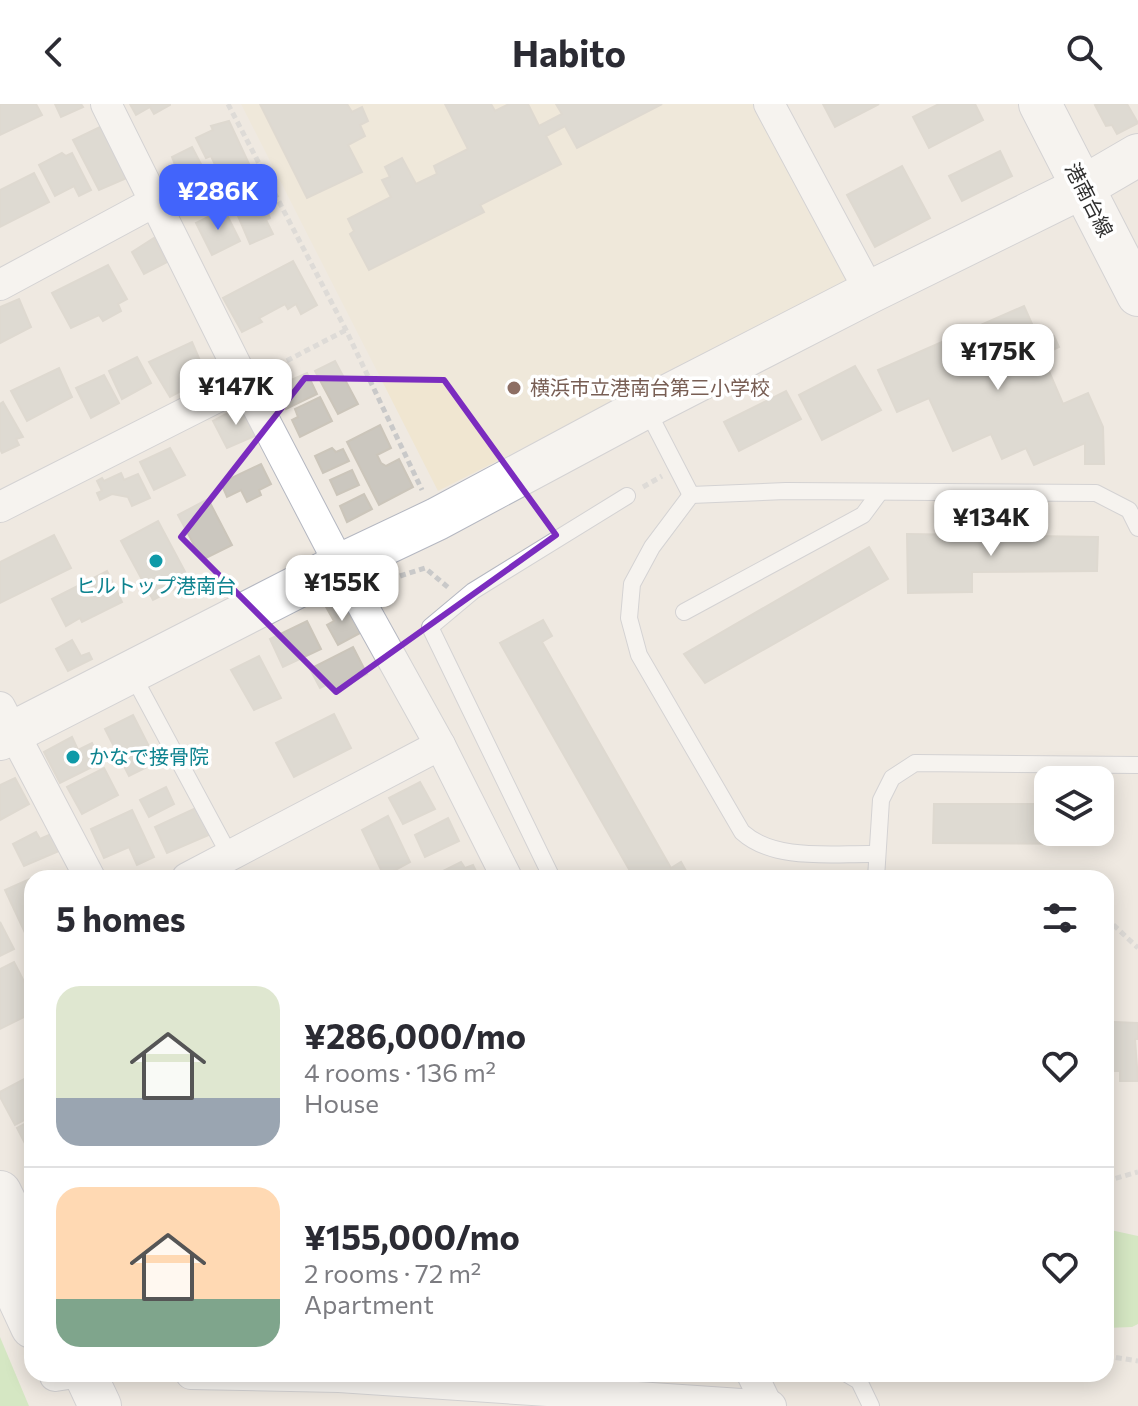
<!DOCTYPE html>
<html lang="en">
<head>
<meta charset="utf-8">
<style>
	:root { --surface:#fff; --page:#f7f7f7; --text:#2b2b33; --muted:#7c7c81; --line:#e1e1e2; --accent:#4264fb }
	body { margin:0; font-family:Commissioner,"Noto Sans JP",sans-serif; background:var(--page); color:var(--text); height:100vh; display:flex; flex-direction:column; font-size:30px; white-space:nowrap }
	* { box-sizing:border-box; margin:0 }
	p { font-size:26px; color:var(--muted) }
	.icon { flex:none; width:44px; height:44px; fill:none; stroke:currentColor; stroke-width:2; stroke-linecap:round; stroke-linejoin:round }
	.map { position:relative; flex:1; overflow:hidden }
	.sheet { position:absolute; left:24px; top:766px; width:1090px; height:512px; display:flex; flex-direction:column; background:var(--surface); border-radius:24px; box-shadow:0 4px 20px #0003 }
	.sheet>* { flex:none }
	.controls { position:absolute; left:1034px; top:662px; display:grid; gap:16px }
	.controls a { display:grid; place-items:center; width:80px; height:80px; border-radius:16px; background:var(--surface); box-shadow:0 4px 20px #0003; font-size:40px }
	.price { position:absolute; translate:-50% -68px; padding:0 18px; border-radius:16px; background:#fff; color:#222; font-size:26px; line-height:52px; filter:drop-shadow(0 2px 4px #0008) }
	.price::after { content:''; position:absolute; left:50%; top:48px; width:24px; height:18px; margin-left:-12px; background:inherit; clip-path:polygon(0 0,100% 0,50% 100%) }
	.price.current { background:var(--accent); color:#fff }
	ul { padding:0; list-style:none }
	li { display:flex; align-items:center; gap:24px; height:200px; padding:0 32px }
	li+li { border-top:2px solid var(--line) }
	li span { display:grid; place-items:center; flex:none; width:224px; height:160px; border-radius:24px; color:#555 }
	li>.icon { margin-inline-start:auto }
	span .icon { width:96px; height:96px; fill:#fffc; stroke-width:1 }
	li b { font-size:34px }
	h2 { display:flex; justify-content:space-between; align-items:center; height:96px; padding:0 32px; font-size:34px }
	header { display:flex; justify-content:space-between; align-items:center; height:104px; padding:0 32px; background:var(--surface); font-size:36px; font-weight:700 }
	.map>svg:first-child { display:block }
	.education { fill:#f0e6d1 }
	.green { fill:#b6e59e }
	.building { fill:#cbc7bf; stroke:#cbc5ba; stroke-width:2 }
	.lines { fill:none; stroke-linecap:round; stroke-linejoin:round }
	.lane-casing { stroke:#b4b7c1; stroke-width:18 }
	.street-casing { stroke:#b4b7c1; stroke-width:32 }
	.secondary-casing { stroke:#b4b7c1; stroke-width:44 }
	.path { stroke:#c9c9c9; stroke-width:5; stroke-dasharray:6 4; stroke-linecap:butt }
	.lane { stroke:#fff; stroke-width:16 }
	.street { stroke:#fff; stroke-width:30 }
	.secondary { stroke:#fff; stroke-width:42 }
	.marked { fill:none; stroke:#7b2cbf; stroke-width:6; stroke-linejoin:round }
	.education-dot { fill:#8d6e63; stroke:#fff; stroke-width:3 }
	.culture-dot { fill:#0f9aa8; stroke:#fff; stroke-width:3 }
	.labels { text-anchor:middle; stroke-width:7; stroke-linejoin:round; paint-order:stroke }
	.street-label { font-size:20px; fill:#2e2e2e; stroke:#fff }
	.education-label { font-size:20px; fill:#785e54; stroke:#fff; text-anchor:start }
	.culture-label { font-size:20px; fill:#0d838f; stroke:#fff }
</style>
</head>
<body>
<header><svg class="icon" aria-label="back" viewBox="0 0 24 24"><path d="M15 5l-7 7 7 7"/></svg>Habito<svg class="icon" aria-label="search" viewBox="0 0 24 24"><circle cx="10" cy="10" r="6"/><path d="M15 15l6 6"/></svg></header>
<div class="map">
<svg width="1138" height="1302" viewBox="0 0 1138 1302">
	<rect width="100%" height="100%" fill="#efe9e1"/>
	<polygon class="education" points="241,0 761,0 847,167 845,180 438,387"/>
	<g class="green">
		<polygon points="1106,1125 1138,1132 1138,1220 1132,1223 1106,1224"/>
		<polygon points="0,1233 29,1302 0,1302"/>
	</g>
	<g class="building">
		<polygon points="0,0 36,0 42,11 0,31"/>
		<polygon points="55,0 81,0 83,3 61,13"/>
		<polygon points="130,0 170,0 170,1 154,10 150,3 136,11"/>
		<polygon points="260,0 347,0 352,8 362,3 368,17 360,21 365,32 348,41 362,68 307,94"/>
		<polygon points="445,0 491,0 495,7 509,0 528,0 539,22 562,10 556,0 662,0 577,44 565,22 546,32 561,60 480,101 484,108 369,166 350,130 354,127 348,115 391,93 382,76 390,73 385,63 402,54 416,80 437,70 434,62 468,45"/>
		<polygon points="823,0 879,0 835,23"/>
		<polygon points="939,0 975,0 983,16 929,44 913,13"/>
		<polygon points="1098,0 1127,0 1138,19 1117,30 1112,21 1106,22 1095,1"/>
		<polygon points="229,17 250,62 222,76 211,52 206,54 196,34 213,26 211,22"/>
		<polygon points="102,22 129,73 99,86 73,36"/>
		<polygon points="192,43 214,85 191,96 184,82 176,86 166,65 175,61 172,53"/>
		<polygon points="1000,47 1012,72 962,97 949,72"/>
		<polygon points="62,49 66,52 72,49 91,86 79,92 74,82 55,92 39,61"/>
		<polygon points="902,62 930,114 875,143 847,91"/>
		<polygon points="34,69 49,98 0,123 0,86"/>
		<polygon points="258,86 270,114 266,116 273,130 250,140 232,98"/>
		<polygon points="224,105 240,137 212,151 196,119"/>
		<polygon points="154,134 167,158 144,170 132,148"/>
		<polygon points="293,157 317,201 301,210 296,200 288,205 285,200 259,214 262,218 242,228 223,194"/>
		<polygon points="108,161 127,195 118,200 121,207 103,217 99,211 71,224 52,189"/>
		<polygon points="19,195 31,223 0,239 0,203"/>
		<polygon points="1024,202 1040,238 1054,232 1059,243 1042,251 1063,300 1088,289 1103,323 1104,360 1085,360 1085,339 1034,361 1026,344 1002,355 991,330 953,347 929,294 897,308 878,266"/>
		<polygon points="192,238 207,273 170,293 149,258"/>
		<polygon points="137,253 151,279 122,295 109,267"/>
		<polygon points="335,257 358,300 338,310 315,267"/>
		<polygon points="855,262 881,306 822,336 799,291"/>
		<polygon points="59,264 72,293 27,317 11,287"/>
		<polygon points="307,269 317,290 286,305 279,289 285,286 282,280"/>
		<polygon points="104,271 119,299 91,314 76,284"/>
		<polygon points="786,287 801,315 739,347 724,318"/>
		<polygon points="320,293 332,317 300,333 292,316 298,313 295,305"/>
		<polygon points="3,298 23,333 16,335 19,341 2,349 0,345 0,300"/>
		<polygon points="245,300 259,330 227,344 213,317"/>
		<polygon points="380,321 391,344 377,351 381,359 386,362 399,355 413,383 379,401 347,338"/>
		<polygon points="170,344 185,371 154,386 140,358"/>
		<polygon points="332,344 336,348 343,345 349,357 323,369 315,352"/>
		<polygon points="261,360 271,380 259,386 261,391 247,398 241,386 227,393 221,379"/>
		<polygon points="352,366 359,381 337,391 330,376"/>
		<polygon points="121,369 124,376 138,370 150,394 132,402 128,393 112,390 100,396 97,389 102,387 97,377 102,374 104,377"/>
		<polygon points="364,390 372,405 347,418 340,402"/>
		<polygon points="208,395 232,441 202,456 178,411"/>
		<polygon points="158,417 190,477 153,496 121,437"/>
		<polygon points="907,430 1098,433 1097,467 972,468 972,488 908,489"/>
		<polygon points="54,431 71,464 0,499 0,458"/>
		<polygon points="869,443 888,475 705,579 684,550"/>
		<polygon points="107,467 122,498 82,518 80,514 66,522 52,495"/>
		<polygon points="341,495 360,529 338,541 327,521 334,517 326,503"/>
		<polygon points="543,516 552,532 542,538 671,764 681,758 690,774 634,774 500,539"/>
		<polygon points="307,517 321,545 283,563 270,535"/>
		<polygon points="72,536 81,552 89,549 92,555 68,567 56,545"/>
		<polygon points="353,543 367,570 334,587 330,579 320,584 310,565"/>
		<polygon points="259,552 281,594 254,606 231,566"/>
		<polygon points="334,610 351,644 294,673 276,639"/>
		<polygon points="133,611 157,658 129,672 105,625"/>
		<polygon points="72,633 78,646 92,639 102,658 60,679 44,648"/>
		<polygon points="104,664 118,691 82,710 67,683"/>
		<polygon points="15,674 29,700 0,716 0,681"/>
		<polygon points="420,678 435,705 403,720 389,694"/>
		<polygon points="166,683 174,700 149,713 140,696"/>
		<polygon points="1100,694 1103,694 1103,740 933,739 934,700 1048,700 1048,728 1100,728"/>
		<polygon points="198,703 211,730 167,749 155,723"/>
		<polygon points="132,706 154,753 137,761 129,743 104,754 91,725"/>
		<polygon points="388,712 410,758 384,772 362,726"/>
		<polygon points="448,714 459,737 425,753 415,731"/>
		<polygon points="36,728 40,735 51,730 59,747 24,762 13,740"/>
		<polygon points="461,758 465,764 473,761 479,773 436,774 435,771"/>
		<polygon points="32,774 32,828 26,831 5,786"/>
		<polygon points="0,818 14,845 0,852"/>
		<polygon points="14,858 32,893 32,909 0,925 0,865"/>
		<polygon points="1114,918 1138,919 1138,935 1135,935 1138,977 1120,977 1120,967 1106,967 1106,980 1107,924"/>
		<polygon points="32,971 32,1012 15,1021 0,993 0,988"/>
		<polygon points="32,1016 32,1053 17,1024"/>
	</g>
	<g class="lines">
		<defs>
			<g id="lane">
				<polyline points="646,304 691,391"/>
				<path d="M691,391L652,443L632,480L629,514L639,551L742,728C775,758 834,749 876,750"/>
				<polyline points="691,391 786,387 1096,389 1129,406 1138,424"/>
				<polyline points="684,508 863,411 880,388"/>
				<polyline points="132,570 230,752"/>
				<polyline points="552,774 430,523 473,487 627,392"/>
				<polyline points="876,774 881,696 892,674 915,659 1138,661"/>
				<polyline points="847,1270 859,1277 871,1302"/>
			</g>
			<g id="street">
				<polyline points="106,0 245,279 340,461 440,641 507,774"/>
				<polyline points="769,0 870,188"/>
				<polyline points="0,181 154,98"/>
				<polyline points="0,403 245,279"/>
				<polyline points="0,603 90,774"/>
				<polyline points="187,774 440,641"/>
				<polyline points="191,1270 339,1273 771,1302"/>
				<polyline points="752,1270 767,1301"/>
				<polyline points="55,1272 68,1270"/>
			</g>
			<g id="secondary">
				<polyline points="1040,0 1138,191"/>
				<polyline points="0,635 340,461 437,415 646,303 870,188 1083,83 1138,51"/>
				<polyline points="0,1088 32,1153"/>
				<polyline points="0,1154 32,1223"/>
				<polyline points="85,1270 100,1302"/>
			</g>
		</defs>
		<use href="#lane" class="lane-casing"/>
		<use href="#street" class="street-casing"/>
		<use href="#secondary" class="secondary-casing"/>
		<g class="path">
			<polyline points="228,0 346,226 422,386"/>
			<polyline points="269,266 346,226"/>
			<polyline points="643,383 662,372"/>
			<polyline points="400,472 425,464 450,485"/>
			<polyline points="1106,814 1138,844"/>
			<polyline points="1106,1077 1138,1068"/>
			<polyline points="1106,1252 1138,1257"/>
		</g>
		<use href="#lane" class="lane"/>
		<use href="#street" class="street"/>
		<use href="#secondary" class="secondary"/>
	</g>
	<path d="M0 0H1138V1302H0ZM305,274L444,276L556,431L336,588L181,433Z" fill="#efe9e1" fill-opacity=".55" fill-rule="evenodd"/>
	<path class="marked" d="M305,274L444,276L556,431L336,588L181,433Z"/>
	<circle class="education-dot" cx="514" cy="284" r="8"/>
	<g class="culture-dot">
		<circle cx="156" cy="457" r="8"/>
		<circle cx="73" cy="653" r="8"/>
	</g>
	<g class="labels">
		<g class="street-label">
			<text transform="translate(1089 96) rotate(63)" y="7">港南台線</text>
		</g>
		<g class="education-label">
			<text x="530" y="291">横浜市立港南台第三小学校</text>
		</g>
		<g class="culture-label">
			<text x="156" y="489">ヒルトップ港南台</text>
			<text x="89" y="660" text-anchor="start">かなで接骨院</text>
		</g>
	</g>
</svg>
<div class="controls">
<a><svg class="icon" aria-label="layers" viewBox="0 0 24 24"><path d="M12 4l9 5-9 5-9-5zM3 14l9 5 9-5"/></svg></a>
</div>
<b class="price current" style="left:218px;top:128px">¥286K</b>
<b class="price" style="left:998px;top:288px">¥175K</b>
<b class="price" style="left:236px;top:323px">¥147K</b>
<b class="price" style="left:991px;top:454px">¥134K</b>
<b class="price" style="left:342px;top:519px">¥155K</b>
<section class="sheet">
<h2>5 homes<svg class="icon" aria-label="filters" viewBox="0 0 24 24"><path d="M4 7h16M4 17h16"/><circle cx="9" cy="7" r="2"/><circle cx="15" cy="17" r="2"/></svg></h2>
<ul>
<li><span style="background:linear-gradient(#dfe7d0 70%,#9aa5b1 0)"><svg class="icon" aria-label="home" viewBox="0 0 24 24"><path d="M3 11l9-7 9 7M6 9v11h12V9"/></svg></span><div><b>¥286,000/mo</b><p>4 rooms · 136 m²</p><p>House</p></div><svg class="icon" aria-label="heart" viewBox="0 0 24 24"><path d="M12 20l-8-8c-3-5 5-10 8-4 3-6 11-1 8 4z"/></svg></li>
<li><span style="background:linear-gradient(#ffd9b3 70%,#7fa58c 0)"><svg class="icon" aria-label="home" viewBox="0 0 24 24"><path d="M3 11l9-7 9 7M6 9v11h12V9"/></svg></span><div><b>¥155,000/mo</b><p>2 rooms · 72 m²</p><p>Apartment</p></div><svg class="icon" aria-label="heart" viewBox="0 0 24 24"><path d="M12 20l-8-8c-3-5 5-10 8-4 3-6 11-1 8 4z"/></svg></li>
</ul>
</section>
</div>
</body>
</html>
